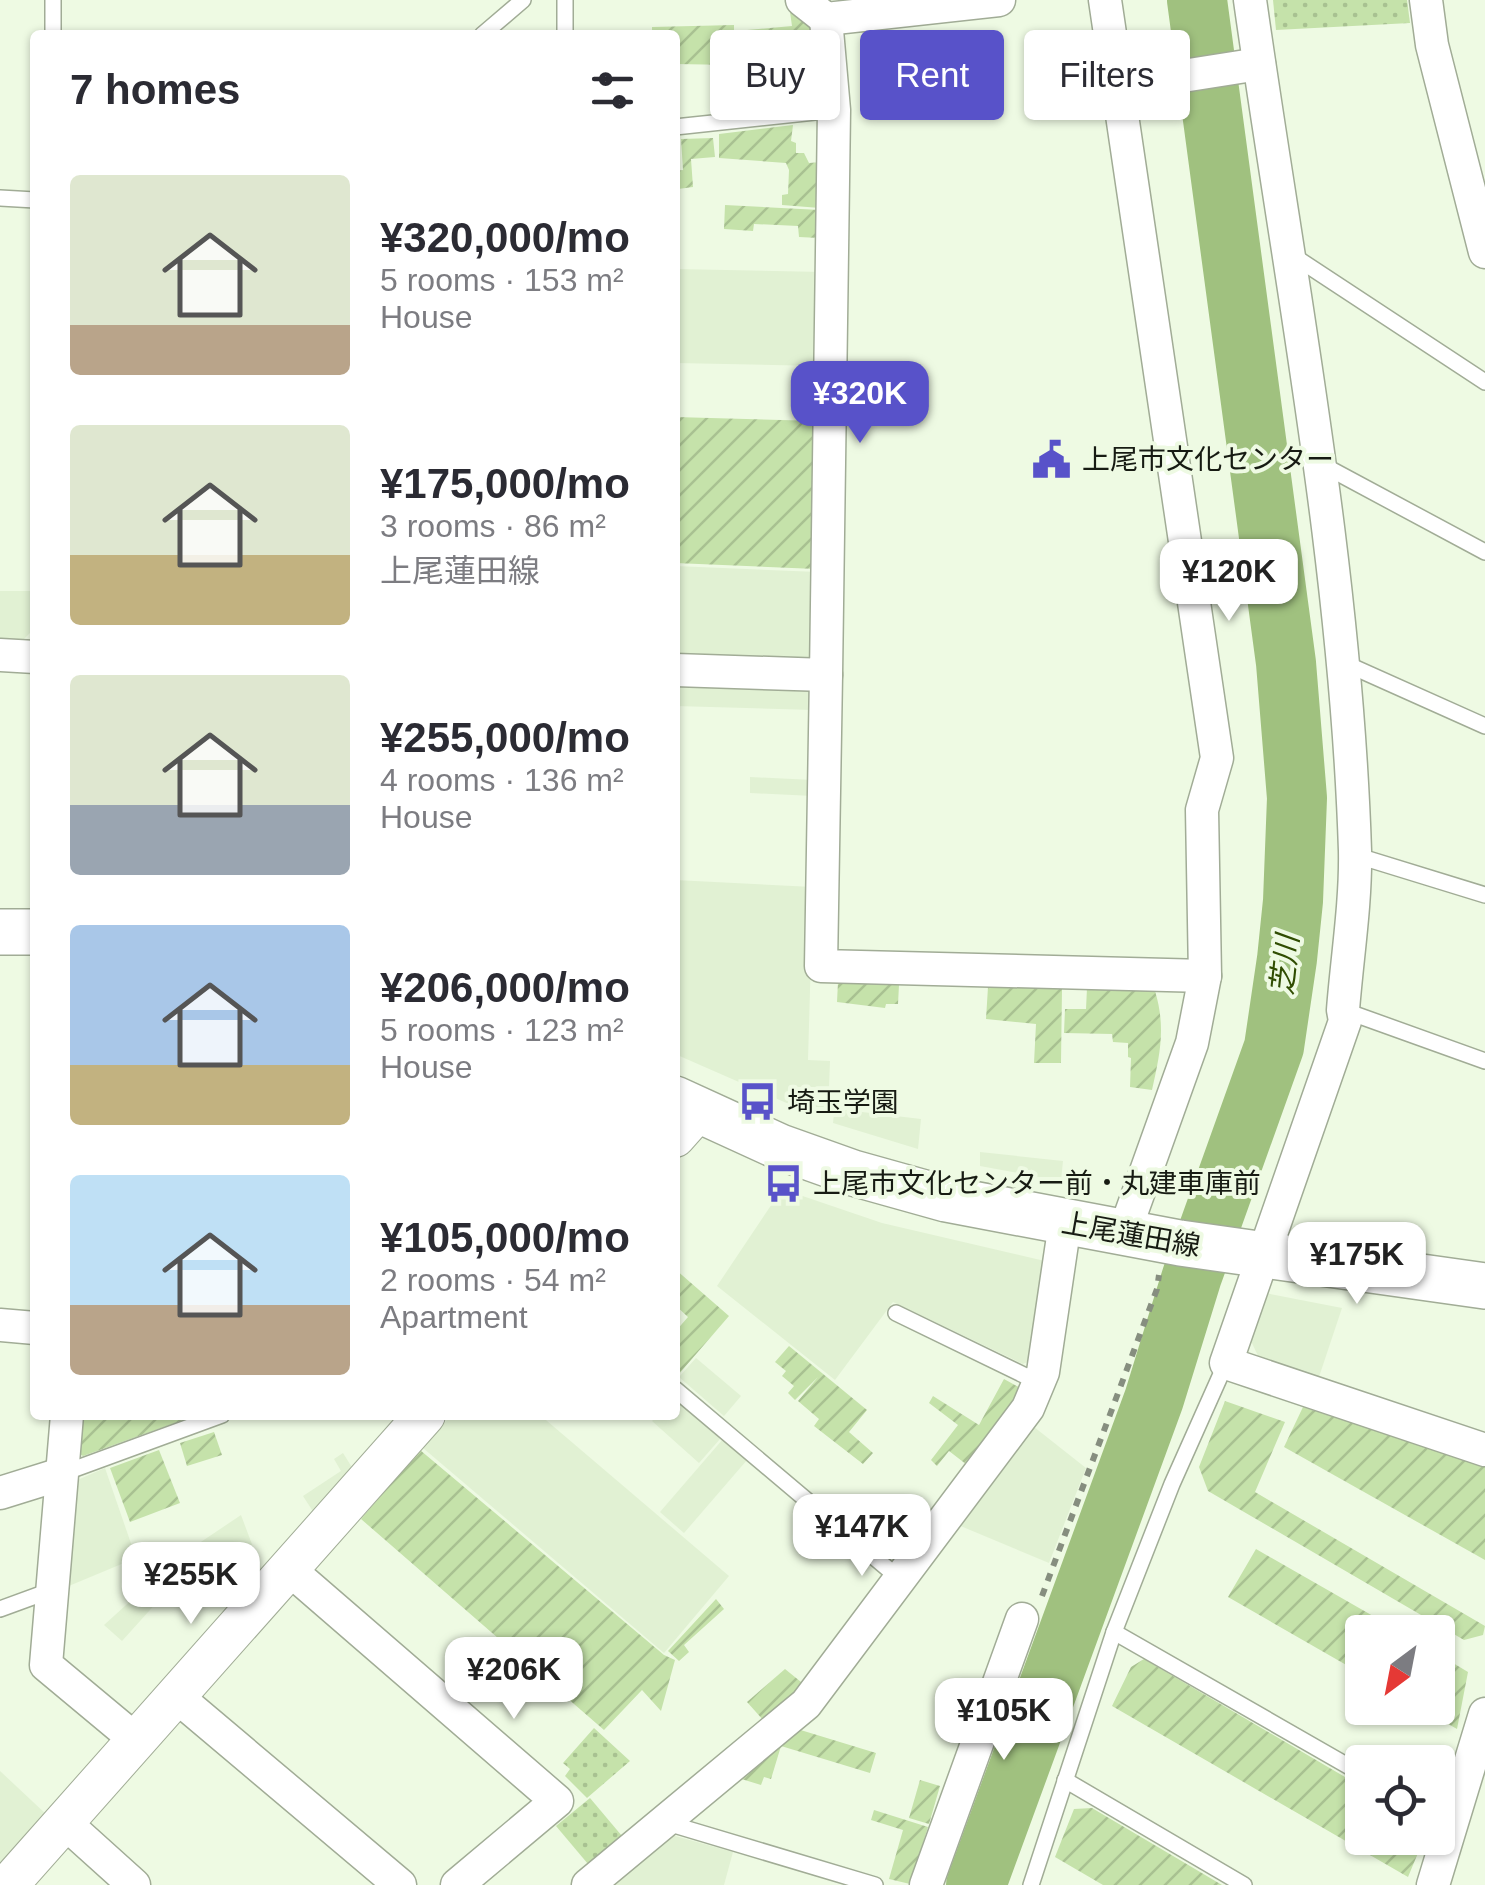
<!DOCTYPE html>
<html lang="en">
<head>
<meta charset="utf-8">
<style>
	:root { --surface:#fff; --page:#f7f7f7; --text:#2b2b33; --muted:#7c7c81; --accent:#5852c9 }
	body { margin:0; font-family:Helvetica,"Noto Sans JP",sans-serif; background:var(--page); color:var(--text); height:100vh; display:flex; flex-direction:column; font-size:38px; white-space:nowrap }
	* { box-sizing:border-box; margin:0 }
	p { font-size:32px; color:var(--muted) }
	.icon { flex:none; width:55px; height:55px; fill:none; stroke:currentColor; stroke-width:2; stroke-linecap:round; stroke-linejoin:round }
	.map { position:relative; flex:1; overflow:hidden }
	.details { position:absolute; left:30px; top:30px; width:650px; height:1390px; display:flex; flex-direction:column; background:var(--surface); border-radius:10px; box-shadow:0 2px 8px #0004 }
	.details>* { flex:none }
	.top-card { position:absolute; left:710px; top:30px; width:625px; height:90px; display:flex; gap:20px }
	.needle { width:65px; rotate:212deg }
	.fabs { position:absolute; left:1345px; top:1615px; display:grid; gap:20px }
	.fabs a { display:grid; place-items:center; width:110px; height:110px; border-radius:10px; background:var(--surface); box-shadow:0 2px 8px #0004; font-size:50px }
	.price { position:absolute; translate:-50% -85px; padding:0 22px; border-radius:20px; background:#fff; color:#222; font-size:32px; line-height:65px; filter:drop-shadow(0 2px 5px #0008) }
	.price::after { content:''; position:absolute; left:50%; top:60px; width:30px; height:22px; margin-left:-15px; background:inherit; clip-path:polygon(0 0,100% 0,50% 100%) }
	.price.selected { background:var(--accent); color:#fff }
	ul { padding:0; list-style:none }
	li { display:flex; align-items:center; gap:30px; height:250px; padding:0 40px }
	li span { display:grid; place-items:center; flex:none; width:280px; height:200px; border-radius:10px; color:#555 }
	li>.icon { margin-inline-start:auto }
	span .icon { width:120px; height:120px; fill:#fffc; stroke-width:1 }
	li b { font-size:42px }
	h2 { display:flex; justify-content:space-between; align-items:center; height:120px; padding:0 40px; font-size:42px }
	.chip { padding:0 35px; border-radius:10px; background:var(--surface); box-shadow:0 2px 8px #0004; font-size:35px; line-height:90px }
	.chip.selected { background:var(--accent); color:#fff }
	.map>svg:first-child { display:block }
	.built { fill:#e1f1d3 }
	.park { fill:url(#park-dots) }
	.garden { fill:url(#garden-furrows) }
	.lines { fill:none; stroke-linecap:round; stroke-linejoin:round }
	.river { stroke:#a0c17f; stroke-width:60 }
	.service-casing { stroke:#a1ac96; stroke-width:18 }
	.minor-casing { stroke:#a1ac96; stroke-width:35 }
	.tertiary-casing { stroke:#a1ac96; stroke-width:42 }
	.secondary-casing { stroke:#a1ac96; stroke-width:48 }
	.path { stroke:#868e7f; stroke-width:6; stroke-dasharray:8 8; stroke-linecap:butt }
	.service { stroke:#fff; stroke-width:15 }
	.minor { stroke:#fff; stroke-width:32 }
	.tertiary { stroke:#fff; stroke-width:40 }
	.secondary { stroke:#fff; stroke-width:45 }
	.labels { text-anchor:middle; stroke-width:8; stroke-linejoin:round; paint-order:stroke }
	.poi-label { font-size:28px; fill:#171b13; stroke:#eefae3; text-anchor:start }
	.street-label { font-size:28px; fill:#171b13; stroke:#eefae3 }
	.water-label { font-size:30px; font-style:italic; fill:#304d02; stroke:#eefae3 }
</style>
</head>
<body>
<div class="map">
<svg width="1485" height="1885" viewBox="0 0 1485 1885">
	<defs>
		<pattern id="park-dots" width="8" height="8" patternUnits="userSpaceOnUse" patternTransform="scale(2.5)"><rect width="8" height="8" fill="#c5e2aa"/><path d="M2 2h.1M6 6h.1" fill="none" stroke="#a8c191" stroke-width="1.8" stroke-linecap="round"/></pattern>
		<pattern id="garden-furrows" width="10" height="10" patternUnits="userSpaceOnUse" patternTransform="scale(2.5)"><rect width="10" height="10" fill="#c5e2aa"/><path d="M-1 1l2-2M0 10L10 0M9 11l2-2" fill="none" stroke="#a8c191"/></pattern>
	</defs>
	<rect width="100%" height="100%" fill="#eefae3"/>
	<g class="built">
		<polygon points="675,269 823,272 819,366 675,363"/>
		<polygon points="675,566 818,572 815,654 803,667 675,662"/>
		<polygon points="0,591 30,591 30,633 19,644 0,643"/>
		<polygon points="675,682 806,686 814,697 813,710 675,706"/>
		<polygon points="750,777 813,780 813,796 750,793"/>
		<polygon points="675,880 813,887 808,1060 830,1061 828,1114 807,1107 807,1112 675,1054"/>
		<polygon points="835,1105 862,1106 862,1112 921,1119 918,1149 833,1123"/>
		<polygon points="980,1152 1063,1161 1061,1181 980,1166"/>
		<polygon points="782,1189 882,1223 1049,1262 1034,1359 1023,1364 893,1302 835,1380 717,1286"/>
		<polygon points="1265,1293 1342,1308 1319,1377 1260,1360 1249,1337"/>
		<polygon points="696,1358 741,1396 724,1416 679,1377"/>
		<polygon points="675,1398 720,1439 699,1463 652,1421 658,1415 675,1415"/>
		<polygon points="451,1415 540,1415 729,1576 664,1653 423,1448"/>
		<polygon points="1029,1423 1086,1468 1049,1563 951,1522"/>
		<polygon points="723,1439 747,1460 684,1533 660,1512"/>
		<polygon points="343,1453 353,1469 314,1513 303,1496 341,1471 334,1459"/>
		<polygon points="105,1468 136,1558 64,1588 75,1481"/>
		<polygon points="241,1515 262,1571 230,1606 186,1570 122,1641 104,1625 180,1556"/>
		<polygon points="0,1771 48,1816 0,1868"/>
		<polygon points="668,1834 733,1852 724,1885 603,1885"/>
	</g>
	<g class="park">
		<polygon points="1273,0 1407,0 1410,23 1276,30"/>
		<polygon points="594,1728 630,1761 587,1798 565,1776 570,1769 563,1763"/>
		<polygon points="590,1798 622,1836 588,1864 556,1826"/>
	</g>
	<g class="garden">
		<polygon points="790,12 815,31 823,58 767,57 767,53 748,52 747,30 792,26"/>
		<polygon points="734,25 734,65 675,64 675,35 652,35 652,27"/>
		<polygon points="793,125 791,141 796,143 796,153 804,153 809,163 821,162 820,208 782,205 782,195 788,194 789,170 786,163 719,158 719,134"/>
		<polygon points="713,138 715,157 691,159 693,187 678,189 678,197 675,197 675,171 683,170 681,139"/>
		<polygon points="725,205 820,210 819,238 799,237 798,226 754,224 753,231 724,229"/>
		<polygon points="675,417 819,421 816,569 675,563"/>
		<polygon points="838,982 899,985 898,1004 886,1004 885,1008 837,1002"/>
		<polygon points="988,987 1062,989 1061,1063 1034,1063 1036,1024 986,1019"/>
		<path d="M1087,988L1155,991C1166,1027 1160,1054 1152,1090L1130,1087L1131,1058L1128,1057V1043L1113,1042L1112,1034L1064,1033L1065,1009H1086Z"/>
		<polygon points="675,1269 729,1316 678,1375 675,1372 675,1332 688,1317 675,1305"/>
		<polygon points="789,1346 867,1410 849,1432 873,1453 863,1464 814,1426 819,1419 798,1401 818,1377 795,1400 788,1393 794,1386 782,1376 786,1371 775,1362"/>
		<polygon points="1004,1379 1024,1390 971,1468 949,1451 937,1466 931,1460 958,1425 929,1403 933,1396 979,1425"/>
		<polygon points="1225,1401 1285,1422 1255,1492 1485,1626 1483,1635 1464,1640 1208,1491 1199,1467"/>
		<polygon points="1303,1407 1485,1467 1485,1560 1284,1447"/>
		<polygon points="76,1415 197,1415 83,1456 73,1450"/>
		<polygon points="214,1432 222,1455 187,1466 180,1443"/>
		<polygon points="159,1450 180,1503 130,1522 110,1468"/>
		<polygon points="420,1450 664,1655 675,1660 661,1711 642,1690 604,1730 361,1519"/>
		<polygon points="1256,1549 1401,1632 1362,1632 1362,1674 1228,1597"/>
		<polygon points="716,1599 724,1609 684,1645 689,1652 679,1661 668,1651"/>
		<polygon points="1438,1654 1468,1672 1457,1729 1420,1708 1438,1708"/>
		<polygon points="1144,1659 1362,1787 1362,1838 1421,1838 1423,1841 1408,1877 1112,1706 1131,1667"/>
		<polygon points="785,1669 806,1686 765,1722 747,1702"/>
		<polygon points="794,1728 876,1753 870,1773 781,1746 771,1779 764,1777 761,1785 735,1777"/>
		<polygon points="920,1780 940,1786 929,1824 909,1818"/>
		<polygon points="1092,1808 1222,1885 1103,1885 1055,1857 1074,1809"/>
		<polygon points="874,1810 928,1827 910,1884 889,1879 903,1830 871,1820"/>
	</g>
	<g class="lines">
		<polyline class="river" points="976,1885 1154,1399 1192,1276 1274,1047 1287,959 1293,901 1297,798 1286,663 1197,0"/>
		<defs>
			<g id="service">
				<polyline points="565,0 565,35"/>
				<polyline points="53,35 53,0"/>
				<polyline points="482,35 523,0"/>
				<polyline points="675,127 834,110"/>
				<polyline points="0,198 35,200"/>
				<polyline points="1292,255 1485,382"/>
				<polyline points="1321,464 1485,552"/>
				<polyline points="1342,662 1485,726"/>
				<polyline points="1355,855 1485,895"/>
				<polyline points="1343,1010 1485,1061"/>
				<polyline points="896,1313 1038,1382"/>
				<polyline points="675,1389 900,1579"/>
				<polyline points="61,1474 222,1415"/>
				<polyline points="0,1609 52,1590"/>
				<polyline points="1114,1632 1362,1774"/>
				<polyline points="1065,1780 1244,1885"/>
				<polyline points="664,1822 875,1885"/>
				<polyline points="1031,1885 1114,1632 1172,1484 1226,1363"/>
			</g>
			<g id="minor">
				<polyline points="802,0 826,19 999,0"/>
				<polyline points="1105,0 1217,758 1202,810 1205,976 1192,1043 1124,1233"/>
				<path d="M1250,0C1290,282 1346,565 1355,851C1356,903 1347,958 1343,1010L1345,1021L1226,1363L1485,1450"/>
				<polyline points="1426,0 1432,45 1485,252"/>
				<polyline points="1119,86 1259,64"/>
				<polyline points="0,655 35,657"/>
				<polyline points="675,670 826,675 834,110 826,19"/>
				<polyline points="826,675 821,966 1205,976"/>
				<polyline points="0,1325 35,1328"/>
				<polyline points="67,1415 46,1665 136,1740"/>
				<polyline points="0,1493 61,1474"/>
				<polyline points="290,1570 557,1801 457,1885"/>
				<polyline points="176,1696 400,1885"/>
				<polyline points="63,1821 134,1885"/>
				<polyline points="588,1885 806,1704 1028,1408 1043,1372 1065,1223"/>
				<polyline points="926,1885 1022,1619"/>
				<polyline points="1433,1885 1485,1714"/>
			</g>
			<g id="tertiary">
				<polyline points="675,1137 699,1110"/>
				<polyline points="8,1885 425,1415"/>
			</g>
			<g id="secondary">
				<polyline points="0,932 35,932"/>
				<polyline points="675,1099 780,1147 853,1173 946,1199 1180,1243 1485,1286"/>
			</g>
		</defs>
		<use href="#service" class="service-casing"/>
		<use href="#minor" class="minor-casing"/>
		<use href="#tertiary" class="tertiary-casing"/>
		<use href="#secondary" class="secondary-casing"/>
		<polyline class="path" points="1042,1596 1157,1289 1159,1275"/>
		<use href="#service" class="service"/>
		<use href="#minor" class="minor"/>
		<use href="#tertiary" class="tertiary"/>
		<use href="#secondary" class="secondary"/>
	</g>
	<defs>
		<symbol id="civic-bare" viewBox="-9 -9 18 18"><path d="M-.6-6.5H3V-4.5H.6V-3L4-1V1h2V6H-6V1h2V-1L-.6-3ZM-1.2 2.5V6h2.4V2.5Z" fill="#5852c9" stroke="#eefae3" stroke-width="2.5" paint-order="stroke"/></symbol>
		<symbol id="bus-bare" viewBox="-9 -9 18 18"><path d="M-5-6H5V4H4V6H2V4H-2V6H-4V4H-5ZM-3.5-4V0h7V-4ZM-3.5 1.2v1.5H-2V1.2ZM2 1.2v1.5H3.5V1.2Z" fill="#5852c9" stroke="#eefae3" stroke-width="2.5" paint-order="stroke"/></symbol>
	</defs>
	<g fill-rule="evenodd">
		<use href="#civic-bare" x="1024" y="432" width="55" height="55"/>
		<use href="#bus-bare" x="730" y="1074" width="55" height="55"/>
		<use href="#bus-bare" x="756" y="1156" width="55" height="55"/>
	</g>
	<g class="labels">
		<g class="poi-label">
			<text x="1082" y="469">上尾市文化センター</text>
			<text x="787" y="1112">埼玉学園</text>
			<text x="813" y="1193">上尾市文化センター前・丸建車庫前</text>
		</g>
		<g class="street-label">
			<text transform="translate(1131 1234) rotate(10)" y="10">上尾蓮田線</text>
		</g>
		<g class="water-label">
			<text transform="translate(1285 965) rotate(-84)" y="10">芝川</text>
		</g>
	</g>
</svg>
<div class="fabs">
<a><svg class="needle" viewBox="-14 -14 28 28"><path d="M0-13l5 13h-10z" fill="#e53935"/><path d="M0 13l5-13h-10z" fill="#7c7c81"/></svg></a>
<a><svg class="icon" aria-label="locate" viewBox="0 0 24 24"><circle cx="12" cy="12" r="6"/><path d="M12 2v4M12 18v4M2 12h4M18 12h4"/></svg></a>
</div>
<b class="price selected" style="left:860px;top:446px">¥320K</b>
<b class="price" style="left:1229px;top:624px">¥120K</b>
<b class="price" style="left:1357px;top:1307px">¥175K</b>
<b class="price" style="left:862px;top:1579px">¥147K</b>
<b class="price" style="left:191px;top:1627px">¥255K</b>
<b class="price" style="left:514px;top:1722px">¥206K</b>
<b class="price" style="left:1004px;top:1763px">¥105K</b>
<div class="top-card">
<a class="chip">Buy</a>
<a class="chip selected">Rent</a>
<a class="chip">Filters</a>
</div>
<section class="details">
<h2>7 homes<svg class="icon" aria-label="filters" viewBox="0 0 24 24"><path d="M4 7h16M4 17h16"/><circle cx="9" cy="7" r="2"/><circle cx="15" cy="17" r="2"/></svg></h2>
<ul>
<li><span style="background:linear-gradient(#dfe7d0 75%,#b9a48a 0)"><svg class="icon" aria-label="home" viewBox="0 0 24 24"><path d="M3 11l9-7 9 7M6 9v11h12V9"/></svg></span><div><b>¥320,000/mo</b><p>5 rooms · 153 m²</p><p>House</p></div></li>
<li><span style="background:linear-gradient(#dfe7d0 65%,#c2b280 0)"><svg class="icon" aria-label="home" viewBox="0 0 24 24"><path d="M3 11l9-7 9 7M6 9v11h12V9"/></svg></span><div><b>¥175,000/mo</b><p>3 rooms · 86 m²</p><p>上尾蓮田線</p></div></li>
<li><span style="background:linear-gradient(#dfe7d0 65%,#9aa5b1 0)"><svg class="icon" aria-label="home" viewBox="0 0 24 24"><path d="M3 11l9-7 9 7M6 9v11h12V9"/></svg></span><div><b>¥255,000/mo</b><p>4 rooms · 136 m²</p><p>House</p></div></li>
<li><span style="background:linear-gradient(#a9c7e8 70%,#c2b280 0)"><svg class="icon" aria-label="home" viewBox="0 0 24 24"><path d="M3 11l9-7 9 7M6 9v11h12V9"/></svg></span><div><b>¥206,000/mo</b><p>5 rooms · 123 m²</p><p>House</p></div></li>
<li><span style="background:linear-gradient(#bfe0f5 65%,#b9a48a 0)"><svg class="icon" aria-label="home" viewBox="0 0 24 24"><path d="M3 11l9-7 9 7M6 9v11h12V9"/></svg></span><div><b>¥105,000/mo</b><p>2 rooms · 54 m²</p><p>Apartment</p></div></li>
</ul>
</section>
</div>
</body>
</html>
